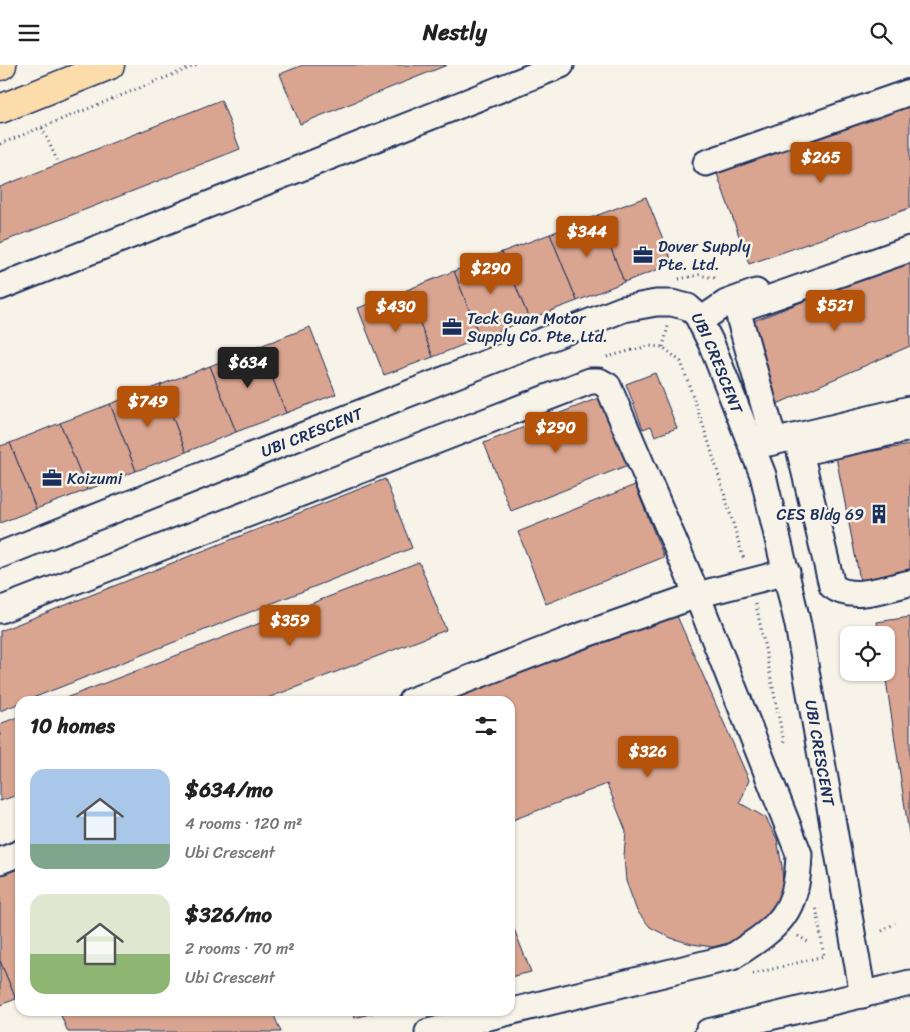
<!DOCTYPE html>
<html lang="en">
<head>
<meta charset="utf-8">
<style>
	:root { --surface:#fff; --page:#f6f6f6; --text:#222; --muted:#767676; --accent:#b45309 }
	body { margin:0; font-family:Sriracha,sans-serif; background:var(--page); color:var(--text); height:100vh; display:flex; flex-direction:column; font-size:19px; white-space:nowrap }
	* { box-sizing:border-box; margin:0 }
	p { font-size:16px; color:var(--muted) }
	.icon { flex:none; width:28px; height:28px; fill:none; stroke:currentColor; stroke-width:2; stroke-linecap:round; stroke-linejoin:round }
	.map { position:relative; flex:1; overflow:hidden }
	.details { position:absolute; left:15px; top:631px; width:500px; height:320px; display:flex; flex-direction:column; background:var(--surface); border-radius:15px; box-shadow:0 1px 4px #0004 }
	.details>* { flex:none }
	.fabs { position:absolute; left:840px; top:561px; display:grid; gap:10px }
	.fabs a { display:grid; place-items:center; width:55px; height:55px; border-radius:10px; background:var(--surface); box-shadow:0 1px 4px #0004; font-size:25px }
	.price { position:absolute; translate:-50% -42px; padding:0 11px; border-radius:5px; background:var(--accent); color:#fff; font-size:16px; line-height:32px; filter:drop-shadow(0 1px 2px #0008) }
	.price::after { content:''; position:absolute; left:50%; top:30px; width:15px; height:11px; margin-left:-8px; background:inherit; clip-path:polygon(0 0,100% 0,50% 100%) }
	.price.on { background:#222; color:#fff }
	ul { padding:0; list-style:none }
	li { display:flex; align-items:center; gap:15px; height:125px; padding:0 15px }
	li span { display:grid; place-items:center; flex:none; width:140px; height:100px; border-radius:15px; color:#555 }
	li>.icon { margin-inline-start:auto }
	span .icon { width:60px; height:60px; fill:#fffc; stroke-width:1 }
	li b { font-size:21px }
	h2 { display:flex; justify-content:space-between; align-items:center; height:60px; padding:0 15px; font-size:21px }
	header { display:flex; justify-content:space-between; align-items:center; height:65px; padding:0 15px; background:var(--surface); font-size:22px; font-weight:700 }
	.map>svg:first-child { display:block }
	.building { fill:#daa590; stroke:#1b2f5e }
	.lines { fill:none; stroke-linecap:round; stroke-linejoin:round }
	.minor-casing { stroke:#1b2f5e; stroke-width:29 }
	.major-casing { stroke:#1b2f5e; stroke-width:31 }
	.path { stroke:#1b2f5e; stroke-width:3; stroke-dasharray:1 4; stroke-linecap:butt }
	.minor { stroke:#f7f3e8; stroke-width:25 }
	.major { stroke:#fddcac; stroke-width:28 }
	.labels { text-anchor:middle; stroke-width:5; stroke-linejoin:round; paint-order:stroke }
	.poi-label { font-size:16px; fill:#1b2f5e; stroke:#f7f3e8; text-anchor:start }
	.street-label { font-size:16px; fill:#1b2f5e; stroke:#f7f3e8 }
</style>
</head>
<body>
<header><svg class="icon" aria-label="menu" viewBox="0 0 24 24"><path d="M4 6h16M4 12h16M4 18h16"/></svg>Nestly<svg class="icon" aria-label="search" viewBox="0 0 24 24"><circle cx="10" cy="10" r="6"/><path d="M15 15l6 6"/></svg></header>
<div class="map">
<svg width="910" height="967" viewBox="0 0 910 967">
	<rect width="100%" height="100%" fill="#f7f3e8"/>
	<filter id="ink" filterUnits="userSpaceOnUse"><feTurbulence type="fractalNoise" baseFrequency=".02" numOctaves="2"/><feDisplacementMap in="SourceGraphic" scale="10" xChannelSelector="R" yChannelSelector="G"/><feConvolveMatrix kernelMatrix="1 2 1 2 8 2 1 2 1" color-interpolation-filters="sRGB"/></filter>
	<g filter="url(#ink)">
		<g class="building">
			<polygon points="303,0 447,0 300,59 280,9"/>
			<polygon points="221,35 240,84 0,178 0,122"/>
			<polygon points="910,36 910,143 749,199 715,103"/>
			<polygon points="646,132 673,199 624,217 598,150"/>
			<polygon points="598,150 624,217 577,236 550,169"/>
			<polygon points="550,169 577,236 529,254 502,187"/>
			<polygon points="502,187 529,254 480,273 454,206"/>
			<polygon points="910,194 910,281 777,339 746,259"/>
			<polygon points="454,206 480,273 433,292 407,225"/>
			<polygon points="407,225 433,292 384,310 358,243"/>
			<polygon points="310,262 336,329 286,348 260,281"/>
			<polygon points="260,281 286,348 236,367 210,301"/>
			<polygon points="210,301 236,367 186,387 160,320"/>
			<polygon points="655,308 677,363 655,371 651,361 643,364 626,319"/>
			<polygon points="160,320 186,387 136,406 110,339"/>
			<polygon points="601,332 628,400 511,446 484,378"/>
			<polygon points="110,339 136,406 87,425 60,358"/>
			<polygon points="60,358 87,425 36,444 10,378"/>
			<polygon points="10,378 36,444 0,458 0,381"/>
			<polygon points="910,380 910,505 860,515 836,392"/>
			<polygon points="385,414 412,483 0,646 0,566"/>
			<polygon points="635,420 664,492 546,539 518,467"/>
			<polygon points="419,497 446,565 260,636 58,636"/>
			<polygon points="677,551 749,715 740,738 766,753 777,774 782,801 783,821 777,846 739,875 713,882 692,879 671,873 650,862 637,846 626,816 624,791 626,766 607,719 510,756 510,636 442,636"/>
			<polygon points="910,552 910,776 885,608 886,570 879,570 877,557"/>
			<polygon points="20,651 20,729 0,736 0,659"/>
			<polygon points="20,798 20,932 16,934 0,896 0,806"/>
			<polygon points="510,854 531,907 510,912"/>
			<polygon points="0,896 16,934 0,940"/>
			<polygon points="59,946 272,946 281,967 68,967"/>
			<polygon points="352,946 380,946 355,953"/>
		</g>
		<g class="lines">
			<defs>
				<g id="minor">
					<polyline points="706,98 910,27"/>
					<polyline points="0,222 561,0"/>
					<polyline points="701,255 726,238 756,227"/>
					<polyline points="774,376 740,255 739,249 742,243 910,184"/>
					<polyline points="769,378 910,344"/>
					<polyline points="808,386 910,363"/>
					<path d="M800,387L832,521C852,537 886,523 910,518"/>
					<path id="s1" d="M0,490L623,244L656,238H672L688,242L697,250L711,278L763,410L798,560L863,930"/>
					<path d="M0,545L590,316H599L608,321L697,530L799,789C797,849 780,861 732,892L428,967"/>
					<polyline points="411,636 572,574 697,530 787,507"/>
					<polyline points="0,796 20,788"/>
					<polyline points="708,967 910,918"/>
				</g>
				<g id="major">
					<polyline points="0,1 2,0"/>
					<polyline points="0,44 110,0"/>
				</g>
			</defs>
			<use href="#minor" class="minor-casing"/>
			<use href="#major" class="major-casing"/>
			<g class="path">
				<polyline points="42,63 57,95"/>
				<polyline points="0,79 197,0"/>
				<polyline points="679,214 699,210 714,213 715,216"/>
				<polyline points="663,282 668,261"/>
				<polyline points="607,292 648,281 663,282 681,297 709,378 744,495"/>
				<polyline points="756,539 784,678"/>
				<polyline points="882,866 895,858"/>
				<polyline points="798,871 808,877"/>
				<polyline points="753,909 824,891 816,841"/>
			</g>
			<use href="#minor" class="minor"/>
			<use href="#major" class="major"/>
		</g>
	</g>
	<defs>
		<symbol id="office-bare" viewBox="-9 -9 18 18"><path d="M-6-3h4V-5.5h4V-3h4V5H-6ZM-1-4.5V-3h2v-1.5ZM-6 0V1H6V0Z" fill="#1b2f5e" stroke="#f7f3e8" stroke-width="2.5" paint-order="stroke"/></symbol>
		<symbol id="building-bare" viewBox="-9 -9 18 18"><path d="M-4-6H4V6H1V3H-1V6H-4ZM-2.5-4.3h1.7v1.8h-1.7ZM.8-4.3h1.7v1.8H.8ZM-2.5-1h1.7V.8h-1.7ZM.8-1h1.7V.8H.8Z" fill="#1b2f5e" stroke="#f7f3e8" stroke-width="2.5" paint-order="stroke"/></symbol>
	</defs>
	<g fill-rule="evenodd">
		<use href="#office-bare" x="629" y="176" width="28" height="28"/>
		<use href="#office-bare" x="438" y="248" width="28" height="28"/>
		<use href="#office-bare" x="38" y="399" width="28" height="28"/>
		<use href="#building-bare" x="865" y="435" width="28" height="28"/>
	</g>
	<g class="labels">
		<g class="poi-label">
			<text x="658" y="187">Dover Supply<tspan x="658" dy="18">Pte. Ltd.</tspan></text>
			<text x="467" y="259">Teck Guan Motor<tspan x="467" dy="18">Supply Co. Pte. Ltd.</tspan></text>
			<text x="67" y="419">Koizumi</text>
			<text x="864" y="455" text-anchor="end">CES Bldg 69</text>
		</g>
		<g class="street-label">
			<text dy="6" stroke="none"><textPath href="#s1" startOffset="800">UBI CRESCENT</textPath></text>
			<text dy="6" stroke="none"><textPath href="#s1" startOffset="335">UBI CRESCENT</textPath></text>
			<text dy="6" stroke="none"><textPath href="#s1" startOffset="1205">UBI CRESCENT</textPath></text>
		</g>
	</g>
</svg>
<div class="fabs">
<a><svg class="icon" aria-label="locate" viewBox="0 0 24 24"><circle cx="12" cy="12" r="6"/><path d="M12 2v4M12 18v4M2 12h4M18 12h4"/></svg></a>
</div>
<b class="price" style="left:821px;top:119px">$265</b>
<b class="price" style="left:587px;top:193px">$344</b>
<b class="price" style="left:491px;top:230px">$290</b>
<b class="price" style="left:835px;top:267px">$521</b>
<b class="price" style="left:396px;top:268px">$430</b>
<b class="price on" style="left:248px;top:324px">$634</b>
<b class="price" style="left:148px;top:363px">$749</b>
<b class="price" style="left:556px;top:389px">$290</b>
<b class="price" style="left:290px;top:582px">$359</b>
<b class="price" style="left:648px;top:713px">$326</b>
<section class="details">
<h2>10 homes<svg class="icon" aria-label="filters" viewBox="0 0 24 24"><path d="M4 7h16M4 17h16"/><circle cx="9" cy="7" r="2"/><circle cx="15" cy="17" r="2"/></svg></h2>
<ul>
<li><span style="background:linear-gradient(#a9c7e8 75%,#7fa58c 0)"><svg class="icon" aria-label="home" viewBox="0 0 24 24"><path d="M3 11l9-7 9 7M6 9v11h12V9"/></svg></span><div><b>$634/mo</b><p>4 rooms · 120 m²</p><p>Ubi Crescent</p></div></li>
<li><span style="background:linear-gradient(#dfe7d0 60%,#8fb573 0)"><svg class="icon" aria-label="home" viewBox="0 0 24 24"><path d="M3 11l9-7 9 7M6 9v11h12V9"/></svg></span><div><b>$326/mo</b><p>2 rooms · 70 m²</p><p>Ubi Crescent</p></div></li>
</ul>
</section>
</div>
</body>
</html>
